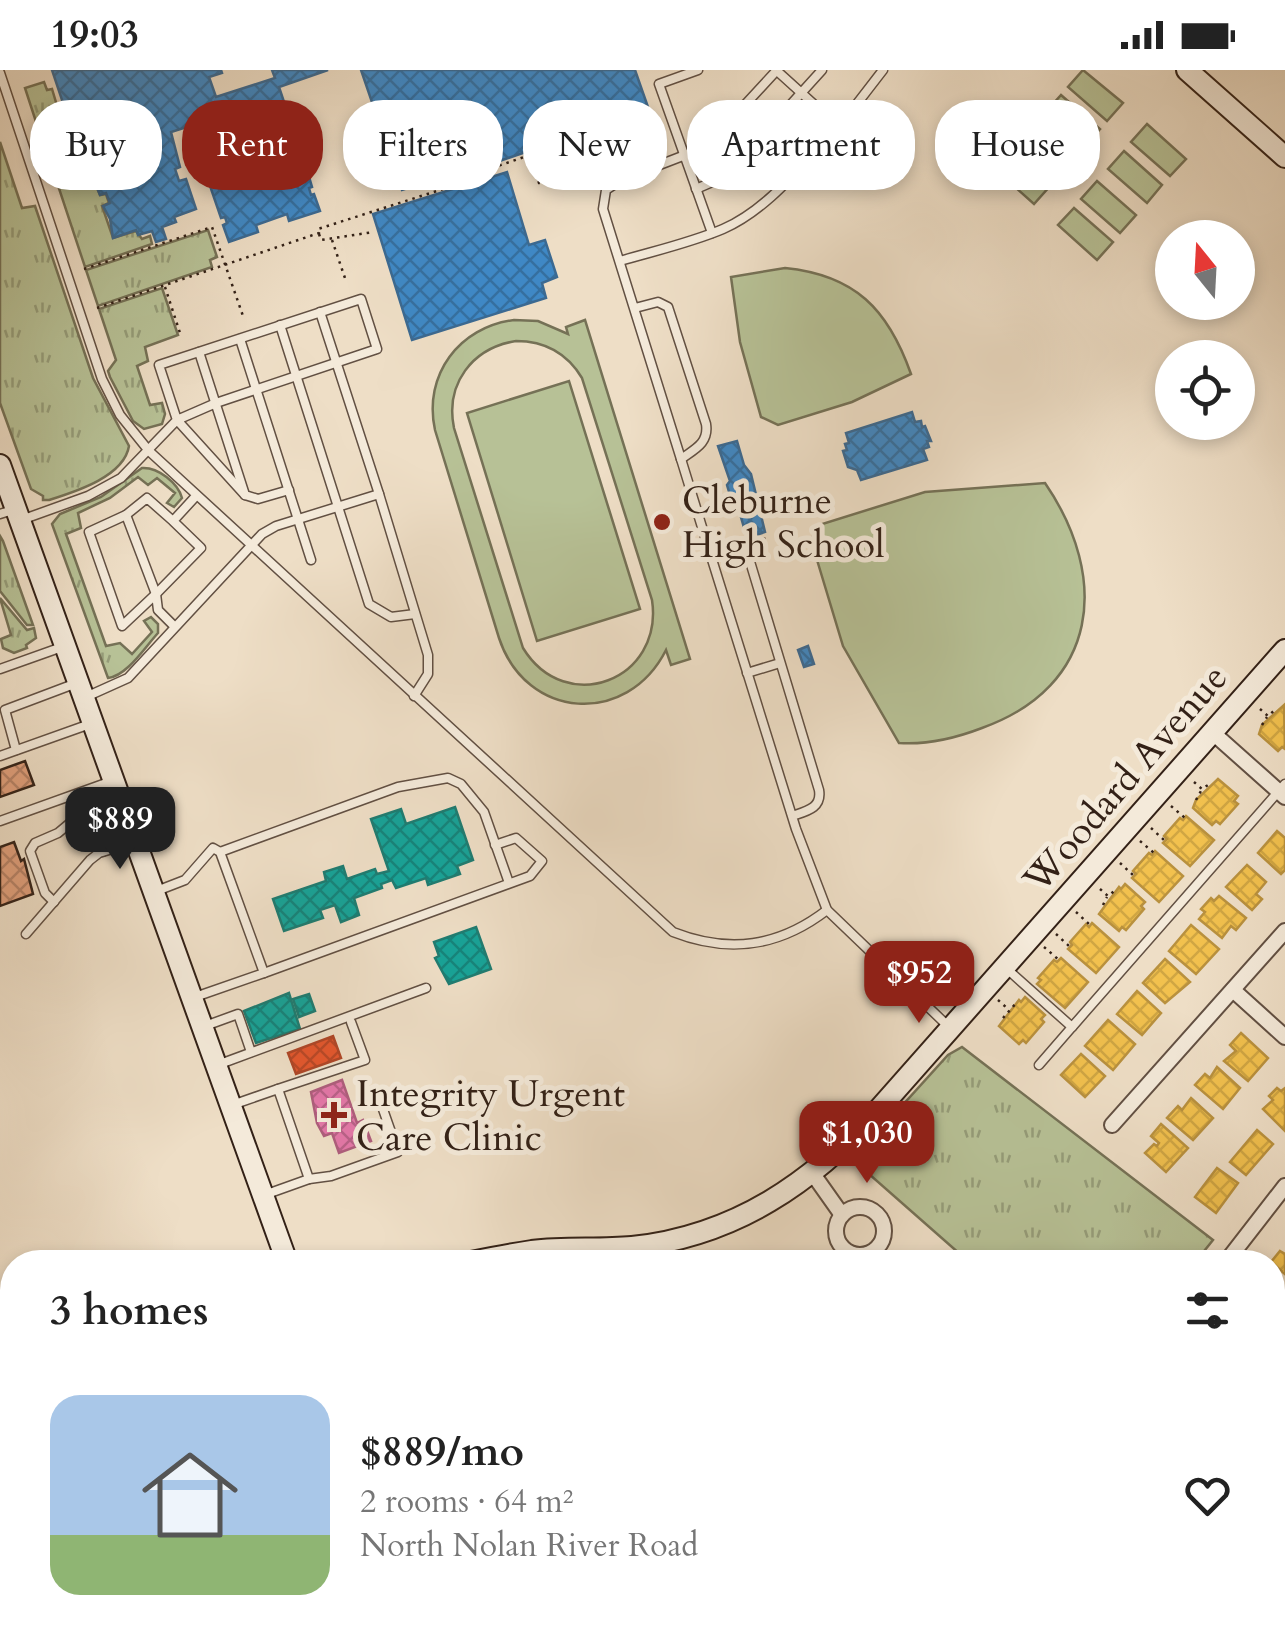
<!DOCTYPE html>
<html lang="en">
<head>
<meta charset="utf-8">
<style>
	:root { --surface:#fff; --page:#f2f2f2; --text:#222; --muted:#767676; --line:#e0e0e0; --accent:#8f2418 }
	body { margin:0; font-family:Cardo,serif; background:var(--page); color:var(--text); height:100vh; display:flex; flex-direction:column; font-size:38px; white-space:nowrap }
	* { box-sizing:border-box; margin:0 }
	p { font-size:32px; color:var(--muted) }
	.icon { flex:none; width:55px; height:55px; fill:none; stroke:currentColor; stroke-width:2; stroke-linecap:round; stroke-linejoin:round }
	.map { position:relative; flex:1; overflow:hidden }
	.details { position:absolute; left:0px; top:1180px; width:1285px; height:390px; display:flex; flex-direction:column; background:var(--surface); border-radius:40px 40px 0 0; box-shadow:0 5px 15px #0003 }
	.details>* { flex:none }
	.guide { position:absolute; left:30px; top:30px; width:1225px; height:90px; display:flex; gap:20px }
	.needle { width:65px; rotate:342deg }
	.tools { position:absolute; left:1155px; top:150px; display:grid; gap:20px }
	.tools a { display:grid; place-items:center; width:100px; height:100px; border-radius:50%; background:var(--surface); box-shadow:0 5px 15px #0003; font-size:50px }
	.price { position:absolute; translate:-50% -85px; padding:0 22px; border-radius:20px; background:var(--accent); color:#fff; font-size:32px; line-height:65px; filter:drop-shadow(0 2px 5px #0008) }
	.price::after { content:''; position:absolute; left:50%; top:60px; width:30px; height:22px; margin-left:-15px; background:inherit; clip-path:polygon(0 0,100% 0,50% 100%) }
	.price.current { background:#222; color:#fff }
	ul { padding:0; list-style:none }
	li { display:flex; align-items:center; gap:30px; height:250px; padding:0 50px }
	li+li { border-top:2px solid var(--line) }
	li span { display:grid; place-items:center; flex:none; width:280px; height:200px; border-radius:30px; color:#555 }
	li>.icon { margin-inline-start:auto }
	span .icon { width:120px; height:120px; fill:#fffc; stroke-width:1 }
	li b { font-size:42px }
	h2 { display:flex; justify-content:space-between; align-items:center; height:120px; padding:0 50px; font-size:42px }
	.tag { padding:0 35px; border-radius:40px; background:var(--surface); box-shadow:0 5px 15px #0003; font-size:35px; line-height:90px }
	.tag.current { background:var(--accent); color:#fff }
	.status { display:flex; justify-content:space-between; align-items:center; height:70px; padding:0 50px; background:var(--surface); direction:ltr }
	.status svg { height:28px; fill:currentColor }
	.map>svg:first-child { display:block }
	.grass { fill:url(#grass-tufts); stroke:#757156; stroke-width:2.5 }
	.garden { fill:#b7c196; stroke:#757156; stroke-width:2.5; fill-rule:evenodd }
	.homes { fill:url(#homes-cross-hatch); stroke:#b9913e; stroke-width:2.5 }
	.shops { fill:url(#shops-cross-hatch); stroke:#af4727; stroke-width:2.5 }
	.schools { fill:url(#schools-cross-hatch); stroke:#3b6991; stroke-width:2.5 }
	.health { fill:url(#health-cross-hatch); stroke:#ae5d7c; stroke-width:2.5 }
	.public { fill:url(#public-cross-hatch); stroke:#1f7c71; stroke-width:2.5 }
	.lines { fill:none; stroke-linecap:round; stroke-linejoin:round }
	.stream { stroke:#707e75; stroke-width:4 }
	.building { fill:url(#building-cross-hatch); stroke:#332117; stroke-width:2.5 }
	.lane-casing { stroke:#625043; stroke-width:11 }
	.street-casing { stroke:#625043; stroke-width:18 }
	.secondary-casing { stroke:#332117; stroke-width:24 }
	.path { stroke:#332117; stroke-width:2.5; stroke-dasharray:2.5 5; stroke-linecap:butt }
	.lane { stroke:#f4eada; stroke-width:8 }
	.street { stroke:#f4eada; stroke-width:14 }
	.secondary { stroke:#f4eada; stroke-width:20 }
	.poi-dot { fill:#8f2418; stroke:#f4eada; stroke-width:4 }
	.labels { text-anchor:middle; stroke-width:10; stroke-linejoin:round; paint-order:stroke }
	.poi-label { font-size:38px; fill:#332117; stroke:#f4eada; text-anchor:start }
	.street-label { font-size:38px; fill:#332117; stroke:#f4eada }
</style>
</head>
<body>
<div class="status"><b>19:03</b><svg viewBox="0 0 49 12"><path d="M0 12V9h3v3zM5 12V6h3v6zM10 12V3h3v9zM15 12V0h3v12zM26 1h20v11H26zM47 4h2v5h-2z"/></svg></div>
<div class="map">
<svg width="1285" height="1570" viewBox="0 0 1285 1570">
	<defs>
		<pattern id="grass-tufts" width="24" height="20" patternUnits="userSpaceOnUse" patternTransform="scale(2.5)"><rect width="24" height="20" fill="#b7c196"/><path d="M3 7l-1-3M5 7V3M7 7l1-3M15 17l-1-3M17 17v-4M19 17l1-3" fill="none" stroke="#959c79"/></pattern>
		<pattern id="homes-cross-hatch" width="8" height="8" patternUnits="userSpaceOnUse" patternTransform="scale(2.5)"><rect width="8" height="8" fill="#f2c14e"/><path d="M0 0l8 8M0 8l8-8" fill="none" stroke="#d0a643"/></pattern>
		<pattern id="shops-cross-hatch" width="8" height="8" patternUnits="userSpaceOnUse" patternTransform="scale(2.5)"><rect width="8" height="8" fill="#e4572e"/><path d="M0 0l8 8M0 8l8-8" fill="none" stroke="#b94826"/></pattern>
		<pattern id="schools-cross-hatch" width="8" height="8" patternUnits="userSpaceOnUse" patternTransform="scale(2.5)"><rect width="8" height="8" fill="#3f88c5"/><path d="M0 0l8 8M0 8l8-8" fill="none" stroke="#356f9f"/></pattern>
		<pattern id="health-cross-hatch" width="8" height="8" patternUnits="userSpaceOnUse" patternTransform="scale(2.5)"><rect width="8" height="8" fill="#e377a8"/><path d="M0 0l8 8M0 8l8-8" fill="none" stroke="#b96188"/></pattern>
		<pattern id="public-cross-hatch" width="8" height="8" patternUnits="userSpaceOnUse" patternTransform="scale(2.5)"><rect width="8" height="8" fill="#17a398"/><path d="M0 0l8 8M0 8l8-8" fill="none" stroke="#15847b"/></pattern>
		<pattern id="building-cross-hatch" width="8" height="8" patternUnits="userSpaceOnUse" patternTransform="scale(2.5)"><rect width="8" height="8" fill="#e09f7b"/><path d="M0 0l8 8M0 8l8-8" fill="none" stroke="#b68164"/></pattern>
	</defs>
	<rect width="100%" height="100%" fill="#eedec6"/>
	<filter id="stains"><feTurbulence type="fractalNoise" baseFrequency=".002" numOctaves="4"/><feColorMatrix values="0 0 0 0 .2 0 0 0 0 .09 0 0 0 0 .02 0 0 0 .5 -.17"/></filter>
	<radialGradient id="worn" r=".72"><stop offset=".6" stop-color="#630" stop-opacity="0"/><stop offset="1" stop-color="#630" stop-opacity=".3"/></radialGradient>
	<g class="grass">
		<polygon points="44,12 47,20 52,19 58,39 54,41 57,48 37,55 25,18"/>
		<polygon points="57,55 61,61 72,57 100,125 106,124 109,133 102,136 113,168 136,161 142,169 150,166 152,174 85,197 40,61"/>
		<path d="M0,72L22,138L35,136L93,308L129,376C124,407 74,422 49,430H43V426L31,419L0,333Z"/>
		<polygon points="208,160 217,187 210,190 212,197 98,236 86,200"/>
		<polygon points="162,218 178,265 145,277 148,291 137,296 150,335 162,333 165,344 162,354 144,359 133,351 110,307 108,301 116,290 99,239"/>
		<path d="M142,398C158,397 178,413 182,428L174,437L167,433L175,423L157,408L148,415L138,407L110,428L78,443L81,458L66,464L106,576L120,573L132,584L152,562L144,551L151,547L158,554V563C145,577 127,606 108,608L52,454L60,444L101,427Z"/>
		<polygon points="0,466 3,471 33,555 27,555 0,521"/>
		<polygon points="0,528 27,560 34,558 36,568 26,575 27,578 14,583 3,578 1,569 11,565"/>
		<polygon points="962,977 1213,1170 1197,1190 1199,1192 969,1192 853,1090 948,985"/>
		<polygon points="1273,1445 1285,1456 1285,1570 926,1570 937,1558 1272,1558"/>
	</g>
	<g class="garden">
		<polygon points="1083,0 1123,33 1107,51 1068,17"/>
		<polygon points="1061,25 1100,59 1084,77 1045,43"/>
		<polygon points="1147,54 1186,89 1170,106 1131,72"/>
		<polygon points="1034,55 1073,89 1057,107 1018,73"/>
		<polygon points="1124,81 1162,115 1147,133 1108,99"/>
		<polygon points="1011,82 1050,116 1034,134 995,99"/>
		<polygon points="1097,111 1136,145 1120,163 1081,129"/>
		<polygon points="1074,138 1113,172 1097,190 1058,155"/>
		<path d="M785,198C855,205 888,239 911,304L852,332L778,355L761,347L740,272L731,207Z"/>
		<path d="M514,250L538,251L568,264L566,257L585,250L690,589L671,595L666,580C627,657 526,650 499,568L435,360C423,305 459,257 514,250ZM516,271C545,271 567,283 582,308L652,530C664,610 566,648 523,578L454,358C445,314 472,278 516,271Z"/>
		<polygon points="569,311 640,539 537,571 467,343"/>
		<path d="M1045,413C1110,508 1099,616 982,658C956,668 928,675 899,673L843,576L811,470L819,455L925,422Z"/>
	</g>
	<g class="homes">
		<polygon points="1284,635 1285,679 1282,677 1278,681 1259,664 1262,655"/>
		<polygon points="1218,709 1238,726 1234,731 1238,734 1220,754 1216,751 1212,755 1193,738 1196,730"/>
		<polygon points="1186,746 1214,770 1190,796 1163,773 1167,769 1164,766 1180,748 1183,750"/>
		<polygon points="1277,761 1285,768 1285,800 1281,804 1258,783"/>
		<polygon points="1155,781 1183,806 1159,832 1132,808 1136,804 1133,801 1149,783 1152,785"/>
		<polygon points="1247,795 1266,812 1256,824 1262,829 1252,840 1226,817"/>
		<polygon points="1125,814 1145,832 1141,836 1144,839 1126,860 1122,857 1119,861 1099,844 1119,817 1121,819"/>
		<polygon points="1219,826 1246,848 1236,860 1231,856 1222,868 1199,849 1205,842 1201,839 1211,828 1214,831"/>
		<polygon points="1092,853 1119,877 1096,903 1068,879 1072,875 1070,872 1086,854 1089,857"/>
		<polygon points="1191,855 1219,879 1196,904 1169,881"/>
		<polygon points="1061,888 1088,912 1065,938 1037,914 1041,910 1038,908 1054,890 1057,892"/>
		<polygon points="1165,889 1190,912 1165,933 1143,913"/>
		<polygon points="1137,921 1161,943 1142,965 1117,944"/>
		<polygon points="1025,927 1045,945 1041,949 1044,952 1026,973 1023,970 1019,974 999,956 1019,930 1021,932"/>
		<polygon points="1108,950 1135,974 1113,1000 1085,976"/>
		<polygon points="1241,963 1268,988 1248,1011 1224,991 1236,981 1230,975"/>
		<polygon points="1081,984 1105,1006 1085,1027 1061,1005"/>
		<polygon points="1217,997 1240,1018 1223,1039 1195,1015 1205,1004 1210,1008"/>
		<polygon points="1277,1018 1281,1021 1285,1018 1285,1061 1263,1039 1273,1030 1269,1026"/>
		<polygon points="1191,1028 1213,1048 1193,1070 1167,1048 1178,1036 1182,1040"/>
		<polygon points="1161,1054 1188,1078 1166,1102 1145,1083 1154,1074 1157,1076 1159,1073 1151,1066"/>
		<polygon points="1257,1060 1273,1074 1246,1105 1230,1092"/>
		<polygon points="1217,1098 1238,1113 1216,1143 1195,1127"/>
		<polygon points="1280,1181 1285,1184 1285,1204 1271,1192"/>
		<polygon points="217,1558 254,1558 257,1560 249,1570 231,1570"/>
		<polygon points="329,1558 351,1558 365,1570 319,1570"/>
		<polygon points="659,1558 711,1558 719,1565 715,1570 663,1570 661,1566 664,1562"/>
	</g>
	<g class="shops">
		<polygon points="333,966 341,988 296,1004 288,983"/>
		<polygon points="519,1558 577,1558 591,1570 532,1570"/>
	</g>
	<g class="schools">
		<polygon points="52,0 221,0 222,3 209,7 216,27 275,8 272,0 328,0 279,17 285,35 282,36 283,42 287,41 299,77 295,78 297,84 302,83 312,117 309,118 311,125 314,124 320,141 289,151 287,144 256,155 258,162 229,172 223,155 227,153 225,147 221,148 209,113 213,112 211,106 207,107 195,72 199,70 197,64 193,65 190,56 171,62 180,97 175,99 179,111 186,109 196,139 174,147 176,152 162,157 166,169 156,172 152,161 138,165 136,160 113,168 110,149 103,136 110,133 106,123 100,125 94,110 80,63 84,61 81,51 70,54"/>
		<polygon points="361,0 635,0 649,40 636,44 644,66 557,95 549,74 456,106 455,103 402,120"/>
		<polygon points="507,102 529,175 545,170 557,207 542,213 546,228 412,270 373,144"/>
		<polygon points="912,342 915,352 921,351 922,357 925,356 931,371 927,371 929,377 923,379 927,390 861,410 857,400 848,397 843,381 847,380 845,374 849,373 846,363"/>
		<polygon points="737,371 744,395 751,404 765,462 747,468 738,437 733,435 727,415 730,411 718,376"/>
		<polygon points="808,576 814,594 804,597 798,580"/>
	</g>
	<polygon class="health" points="342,1010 357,1053 363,1050 371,1071 339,1083 332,1063 324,1066 317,1053 311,1022"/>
	<g class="public">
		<polygon points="455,737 473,790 457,796 460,804 428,815 426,808 396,818 392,810 381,814 382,818 354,828 359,845 341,852 335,835 320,840 323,848 284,861 273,829 326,811 324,802 343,796 347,809 375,799 377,804 389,801 371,749 401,739 406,754"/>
		<polygon points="476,857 491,899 449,914 435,888 439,886 434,872"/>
		<polygon points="289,923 300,959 256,973 244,941"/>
		<polygon points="309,924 315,941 299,947 293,929"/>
	</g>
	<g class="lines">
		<polyline class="stream" points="608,1558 624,1570"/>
	</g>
	<g class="building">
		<polygon points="25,691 34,715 0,727 0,700"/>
		<polygon points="14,772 21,791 24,789 33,824 0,836 0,777"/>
	</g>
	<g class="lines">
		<defs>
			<g id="lane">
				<polyline points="698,0 659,14 712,163"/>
				<polyline points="776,0 839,57 883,0"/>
				<path d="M0,3L102,309L120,345L149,381L673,862C729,884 779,877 827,840"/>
				<polyline points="696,119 726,106 822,0"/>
				<path d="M620,191C654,181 690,173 723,159C769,139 804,92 839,57"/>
				<path d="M635,238L658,232L668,237L706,354C709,373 695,379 681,389L603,139L606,120L623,109L706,77L777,0"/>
				<polyline points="320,242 379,424"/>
				<polyline points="280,255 369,534 391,547 415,544"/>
				<polyline points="240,269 311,490"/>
				<polyline points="199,282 245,425 258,429 289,420"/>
				<polyline points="681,389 710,483"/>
				<polyline points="0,444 16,439"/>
				<polyline points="126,445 89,462 122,556 156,524 158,540 174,556"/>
				<polyline points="24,449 88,426 121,408 177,350 216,333 377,279 361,229 159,295 177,350 245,425"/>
				<polyline points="173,451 147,428 126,445 156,524 201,478 173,451 196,426"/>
				<polyline points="0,599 62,577"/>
				<polyline points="747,603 780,593"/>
				<polyline points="88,626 128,608 262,464 276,456 379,424 428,585 428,604 414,626"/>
				<polyline points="16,680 5,640 74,614"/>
				<polyline points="0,686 90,654"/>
				<polyline points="86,744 104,781"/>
				<path d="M792,746C807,741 822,738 819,720L748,485L741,480L710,483L796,759L827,840L950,958"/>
				<polyline points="0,751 109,712"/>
				<polyline points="220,782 398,717 448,708 461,714 484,742 509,813"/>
				<polyline points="154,822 185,810 213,778 220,782 264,903 195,927"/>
				<polyline points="54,832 45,823 30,781 35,773 58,763 76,748 121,732"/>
				<polyline points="26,864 90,790 99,783 132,773"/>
				<polyline points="1007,899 1072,957 1285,714"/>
				<polyline points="264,903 530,806 542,791 516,768 495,775"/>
				<polyline points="205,956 238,944 251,982"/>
				<polyline points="220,994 426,918"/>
				<polyline points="1039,995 1072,957"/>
				<polyline points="278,1019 365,990 351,952"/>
				<polyline points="235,1034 278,1019 309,1109 267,1124"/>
				<polyline points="309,1109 331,1106 398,1082 378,1025"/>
				<polyline points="0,1379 12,1377"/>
				<polyline points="506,1558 507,1570"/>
				<polyline points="170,1570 181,1558"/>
				<polyline points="393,1570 404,1558"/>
			</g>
			<g id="street">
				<polyline points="1212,662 1285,727"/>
				<polyline points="1233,920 1285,967"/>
				<polyline points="1112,1055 1285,861"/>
				<polyline points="813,1104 842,1145"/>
				<circle cx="860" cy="1161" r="24"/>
				<polyline points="1226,1192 1285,1116"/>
				<polyline points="1272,1239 1285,1250"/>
				<polyline points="0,1557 12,1556"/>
				<polyline points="771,1558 785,1558"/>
				<polyline points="282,1570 293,1558"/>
			</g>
			<g id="secondary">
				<polyline points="1187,0 1285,87"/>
				<polyline points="0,395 287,1192"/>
				<path d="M471,1192C491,1188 512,1184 532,1181C565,1177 599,1180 632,1177C735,1166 812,1113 880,1038L1285,580"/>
				<polyline points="0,1354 12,1352"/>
				<polyline points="454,1558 462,1570"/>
			</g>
		</defs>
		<use href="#lane" class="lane-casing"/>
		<use href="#street" class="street-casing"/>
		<use href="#secondary" class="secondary-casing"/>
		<g class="path">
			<polyline points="319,164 321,170 374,162"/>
			<polyline points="332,170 346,211"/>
			<polyline points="84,199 212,157 243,246"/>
			<polyline points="165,217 181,266"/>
			<polyline points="97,238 319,163 318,159 490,104 489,99 530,85 539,113 572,102"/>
			<polyline points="749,474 767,468"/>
			<polyline points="1260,639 1268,646 1276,639"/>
			<polyline points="1262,655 1267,647"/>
			<polyline points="1194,712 1202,719 1211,713"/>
			<polyline points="1196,730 1201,721"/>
			<polyline points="1171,736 1185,748"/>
			<polyline points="1151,758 1165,771"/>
			<polyline points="1140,771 1154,783"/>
			<polyline points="1120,793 1134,806"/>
			<polyline points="1100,819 1108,826 1117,819"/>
			<polyline points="1103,835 1107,827"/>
			<polyline points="1076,842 1090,855"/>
			<polyline points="1056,864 1070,877"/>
			<polyline points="1044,877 1059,890"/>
			<polyline points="998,930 1008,939"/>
			<polyline points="1003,948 1017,932"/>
		</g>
		<use href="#lane" class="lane"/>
		<use href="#street" class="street"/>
		<use href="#secondary" class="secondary"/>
	</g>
	<g class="poi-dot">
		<circle cx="662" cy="452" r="10"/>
		<path d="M329 1030h10v10h10v10h-10v10h-10v-10h-10v-10h10z"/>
	</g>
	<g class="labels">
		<g class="poi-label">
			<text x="682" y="443">Cleburne<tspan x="682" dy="44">High School</tspan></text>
			<text x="356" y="1036">Integrity Urgent<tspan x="356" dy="44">Care Clinic</tspan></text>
		</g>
		<g class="street-label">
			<text transform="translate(1125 708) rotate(-49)" y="13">Woodard Avenue</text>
		</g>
	</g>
	<rect width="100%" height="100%" filter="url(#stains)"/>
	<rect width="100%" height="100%" fill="url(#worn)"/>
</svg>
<div class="tools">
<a><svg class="needle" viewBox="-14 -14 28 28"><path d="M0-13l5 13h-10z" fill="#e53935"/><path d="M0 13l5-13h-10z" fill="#767676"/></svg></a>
<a><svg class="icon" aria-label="locate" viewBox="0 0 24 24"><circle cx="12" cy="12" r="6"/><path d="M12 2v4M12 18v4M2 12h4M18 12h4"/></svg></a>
</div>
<b class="price current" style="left:120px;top:802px">$889</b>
<b class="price" style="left:919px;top:956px">$952</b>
<b class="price" style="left:867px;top:1116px">$1,030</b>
<div class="guide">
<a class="tag">Buy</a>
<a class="tag current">Rent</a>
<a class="tag">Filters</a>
<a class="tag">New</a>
<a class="tag">Apartment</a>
<a class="tag">House</a>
</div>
<section class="details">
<h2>3 homes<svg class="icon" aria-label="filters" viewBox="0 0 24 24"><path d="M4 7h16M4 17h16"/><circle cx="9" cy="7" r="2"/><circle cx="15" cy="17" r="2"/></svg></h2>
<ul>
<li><span style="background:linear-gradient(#a9c7e8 70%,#8fb573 0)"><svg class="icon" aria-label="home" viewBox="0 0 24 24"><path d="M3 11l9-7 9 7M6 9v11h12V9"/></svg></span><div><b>$889/mo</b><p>2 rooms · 64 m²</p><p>North Nolan River Road</p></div><svg class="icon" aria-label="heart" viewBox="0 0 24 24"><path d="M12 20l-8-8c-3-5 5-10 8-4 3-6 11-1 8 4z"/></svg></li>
</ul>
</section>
</div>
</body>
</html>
